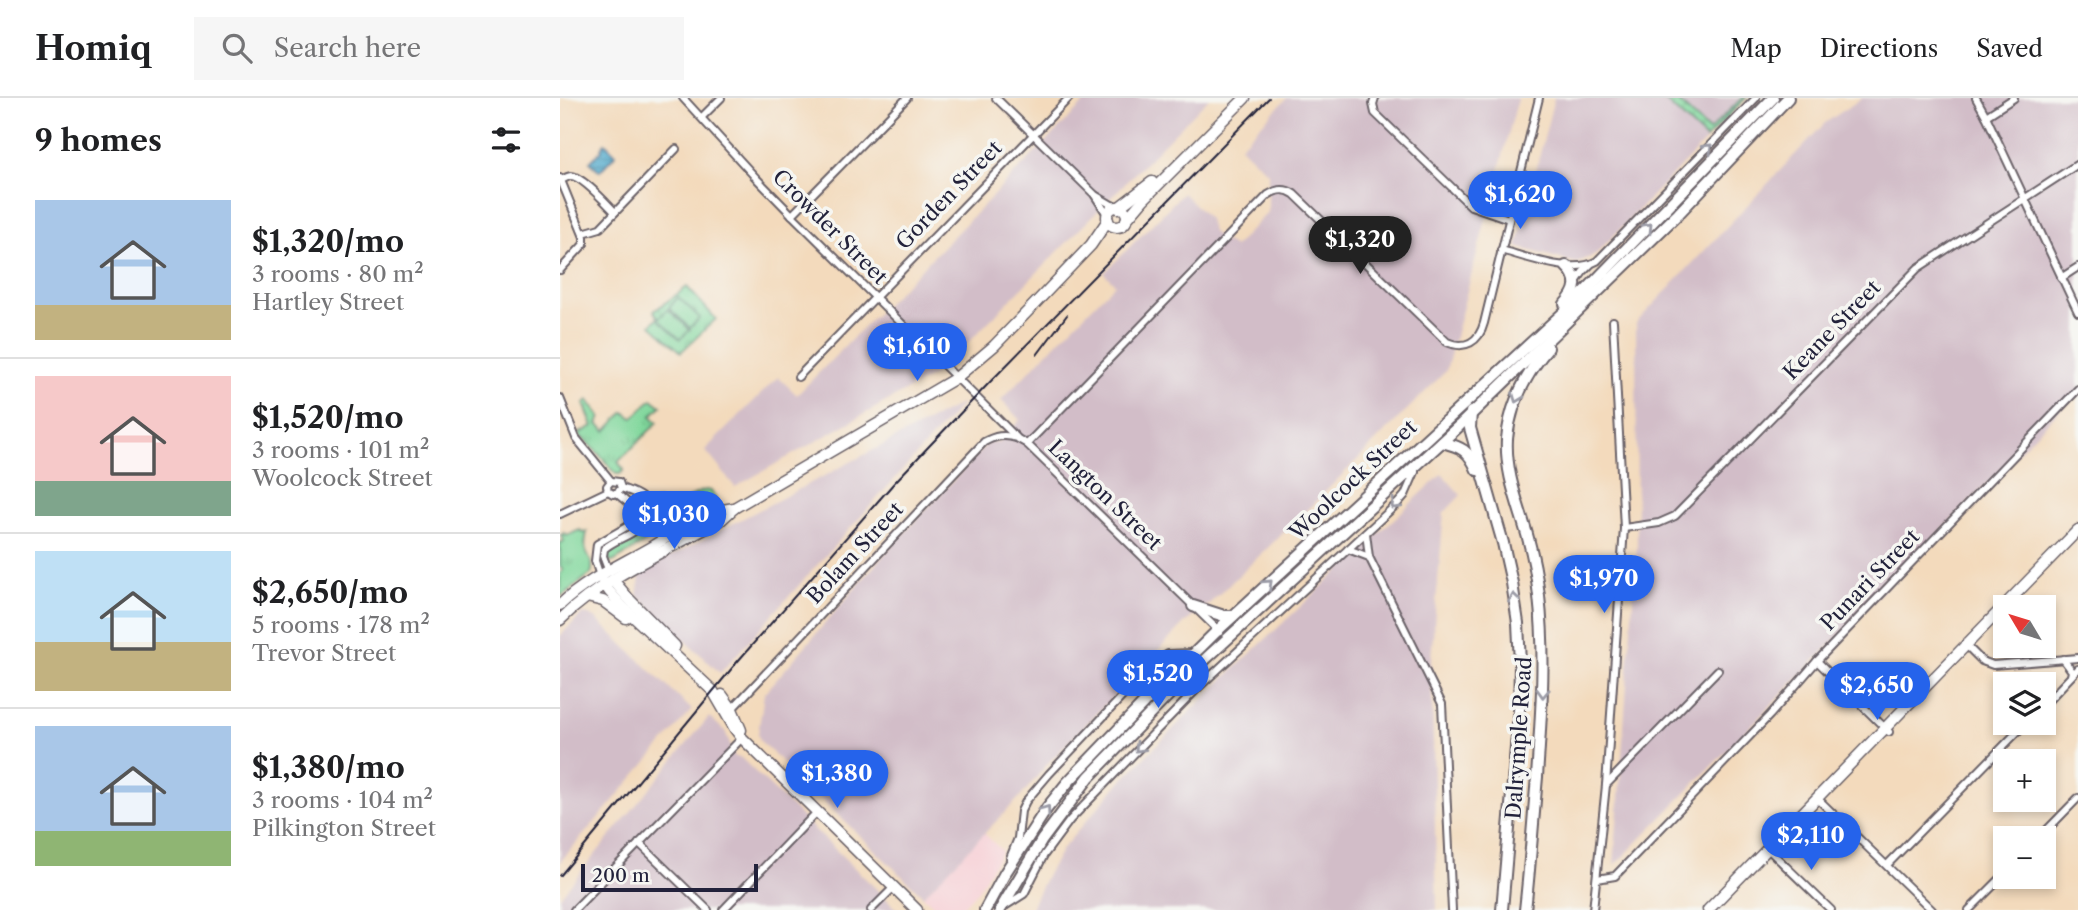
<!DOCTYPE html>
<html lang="en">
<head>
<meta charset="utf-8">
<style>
	:root { --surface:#fff; --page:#f6f6f6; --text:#202124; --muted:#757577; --line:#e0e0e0; --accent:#2563eb }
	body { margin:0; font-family:"Libre Caslon Text",serif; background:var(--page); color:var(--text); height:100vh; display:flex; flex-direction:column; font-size:26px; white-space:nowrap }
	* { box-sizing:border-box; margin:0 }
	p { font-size:23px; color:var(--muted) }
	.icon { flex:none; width:38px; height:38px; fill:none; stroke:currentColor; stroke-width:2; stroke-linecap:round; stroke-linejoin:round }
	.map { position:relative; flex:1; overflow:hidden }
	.sheet { display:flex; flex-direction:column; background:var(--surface); width:560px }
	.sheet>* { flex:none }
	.needle { width:46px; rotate:308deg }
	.controls { position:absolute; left:1433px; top:497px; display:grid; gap:14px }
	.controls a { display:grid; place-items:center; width:63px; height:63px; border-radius:0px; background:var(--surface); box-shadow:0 4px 10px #0003; font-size:35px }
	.scale { position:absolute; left:21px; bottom:18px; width:177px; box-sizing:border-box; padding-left:7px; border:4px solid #22223b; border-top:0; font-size:19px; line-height:24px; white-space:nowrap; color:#22223b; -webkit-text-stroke:5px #f6f6f2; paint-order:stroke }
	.price { position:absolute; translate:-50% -60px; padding:0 16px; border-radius:24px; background:var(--accent); color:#fff; font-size:23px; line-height:46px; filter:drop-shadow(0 2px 4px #0008) }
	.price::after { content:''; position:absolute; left:50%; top:42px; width:21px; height:16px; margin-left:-10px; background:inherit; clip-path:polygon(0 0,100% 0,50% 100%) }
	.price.active { background:#222; color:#fff }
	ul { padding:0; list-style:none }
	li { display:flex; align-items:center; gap:21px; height:175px; padding:0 35px }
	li+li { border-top:2px solid var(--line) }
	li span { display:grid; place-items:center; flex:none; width:196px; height:140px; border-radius:0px; color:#555 }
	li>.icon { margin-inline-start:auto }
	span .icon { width:84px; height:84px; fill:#fffc; stroke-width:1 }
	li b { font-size:30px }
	h2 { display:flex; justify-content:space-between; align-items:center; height:84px; padding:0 35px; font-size:30px }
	header { display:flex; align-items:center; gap:42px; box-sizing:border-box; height:98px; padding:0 35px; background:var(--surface); border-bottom:2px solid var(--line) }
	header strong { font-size:33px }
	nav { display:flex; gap:38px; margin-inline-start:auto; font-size:24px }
	.search { width:490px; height:63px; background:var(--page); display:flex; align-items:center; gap:18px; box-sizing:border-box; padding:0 24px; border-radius:0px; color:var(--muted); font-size:26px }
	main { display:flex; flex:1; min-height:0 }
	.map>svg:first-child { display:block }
	.built { fill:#f7cfd5 }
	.industrial { fill:#d2bdc8 }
	.grass { fill:url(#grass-tufts); stroke:#517c6b; stroke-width:2 }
	.park { fill:url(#park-crowns); stroke:#517c6b; stroke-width:2 }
	.garden { fill:url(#garden-furrows); stroke:#517c6b; stroke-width:2 }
	.pitch { fill:#80d79b; stroke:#517c6b; stroke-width:2 }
	.water { fill:url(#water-rules); stroke:#386583; stroke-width:2 }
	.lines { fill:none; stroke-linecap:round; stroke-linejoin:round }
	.street-casing { stroke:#6b6268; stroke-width:10 }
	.secondary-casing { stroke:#6b6268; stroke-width:13 }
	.primary-casing { stroke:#6b6268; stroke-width:14 }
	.street { stroke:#fff; stroke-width:6 }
	.secondary { stroke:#fff; stroke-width:10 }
	.primary { stroke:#fff; stroke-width:10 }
	.rail { stroke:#22223b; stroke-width:2 }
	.oneway { stroke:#9c9ca7 }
	.labels { text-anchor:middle; stroke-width:7; stroke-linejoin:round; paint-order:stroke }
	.street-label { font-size:21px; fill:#22223b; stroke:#f6f6f2 }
</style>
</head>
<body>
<header>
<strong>Homiq</strong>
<div class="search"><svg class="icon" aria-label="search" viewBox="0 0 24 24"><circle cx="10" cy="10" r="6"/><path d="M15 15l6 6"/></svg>Search here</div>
<nav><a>Map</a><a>Directions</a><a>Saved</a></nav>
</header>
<main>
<section class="sheet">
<h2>9 homes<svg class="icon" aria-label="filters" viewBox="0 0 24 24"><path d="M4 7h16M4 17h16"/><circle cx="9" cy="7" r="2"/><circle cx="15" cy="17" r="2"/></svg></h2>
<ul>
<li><span style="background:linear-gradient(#a9c7e8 75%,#c2b280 0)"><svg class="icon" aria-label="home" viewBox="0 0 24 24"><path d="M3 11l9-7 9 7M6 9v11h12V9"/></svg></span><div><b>$1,320/mo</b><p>3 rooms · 80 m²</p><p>Hartley Street</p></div></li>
<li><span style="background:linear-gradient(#f6c9c9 75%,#7fa58c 0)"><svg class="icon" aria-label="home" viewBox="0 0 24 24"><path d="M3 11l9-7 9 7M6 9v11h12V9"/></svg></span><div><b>$1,520/mo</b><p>3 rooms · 101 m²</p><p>Woolcock Street</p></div></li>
<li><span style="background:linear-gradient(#bfe0f5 65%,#c2b280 0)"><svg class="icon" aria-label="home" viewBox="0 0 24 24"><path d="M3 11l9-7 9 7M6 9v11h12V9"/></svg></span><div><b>$2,650/mo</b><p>5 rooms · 178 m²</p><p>Trevor Street</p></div></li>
<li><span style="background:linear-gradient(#a9c7e8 75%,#8fb573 0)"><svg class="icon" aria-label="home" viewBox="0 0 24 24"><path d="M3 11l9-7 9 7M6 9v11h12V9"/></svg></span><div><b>$1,380/mo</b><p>3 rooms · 104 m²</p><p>Pilkington Street</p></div></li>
</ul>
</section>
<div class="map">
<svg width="1518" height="812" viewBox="0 0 1518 812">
	<defs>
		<pattern id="grass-tufts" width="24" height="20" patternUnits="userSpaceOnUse" patternTransform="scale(1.75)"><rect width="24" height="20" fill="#80d79b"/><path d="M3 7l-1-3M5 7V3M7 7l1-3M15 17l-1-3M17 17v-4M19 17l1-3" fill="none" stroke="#6eb886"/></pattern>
		<pattern id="park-crowns" width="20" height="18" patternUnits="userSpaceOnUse" patternTransform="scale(1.75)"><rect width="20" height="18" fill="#80d79b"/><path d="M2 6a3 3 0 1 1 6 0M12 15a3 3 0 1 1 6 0" fill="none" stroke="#6eb886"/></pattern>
		<pattern id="garden-furrows" width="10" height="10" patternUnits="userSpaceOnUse" patternTransform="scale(1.75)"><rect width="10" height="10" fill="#80d79b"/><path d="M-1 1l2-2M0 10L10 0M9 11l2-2" fill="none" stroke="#6eb886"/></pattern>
		<pattern id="water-rules" width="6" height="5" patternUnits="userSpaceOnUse" patternTransform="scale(1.75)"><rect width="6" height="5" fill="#4da8cb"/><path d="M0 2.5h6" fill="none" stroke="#4088a6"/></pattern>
	</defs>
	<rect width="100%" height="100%" fill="#f6f6f2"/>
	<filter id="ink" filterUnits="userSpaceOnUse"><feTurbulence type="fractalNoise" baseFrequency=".0143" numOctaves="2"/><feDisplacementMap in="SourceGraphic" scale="14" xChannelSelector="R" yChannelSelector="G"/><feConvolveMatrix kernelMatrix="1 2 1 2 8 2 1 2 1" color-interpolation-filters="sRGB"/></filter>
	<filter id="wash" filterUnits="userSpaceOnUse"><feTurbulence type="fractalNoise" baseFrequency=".00686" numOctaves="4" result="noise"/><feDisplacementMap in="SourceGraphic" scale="28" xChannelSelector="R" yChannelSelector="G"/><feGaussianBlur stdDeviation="1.57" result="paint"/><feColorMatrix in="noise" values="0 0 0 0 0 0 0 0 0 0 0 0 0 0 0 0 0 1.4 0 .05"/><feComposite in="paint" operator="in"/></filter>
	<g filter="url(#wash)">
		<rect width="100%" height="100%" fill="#f3dabc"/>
		<polygon class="built" points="424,735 442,753 418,792 399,812 378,812 363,798"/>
		<g class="industrial">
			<polygon points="529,0 649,0 385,268 370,279 175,389 145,352 218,279 237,297"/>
			<polygon points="727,0 958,0 886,273 746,413 650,505 625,525 489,664 462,697 363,798 200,643 198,636 204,596 324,457 429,344 439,344 460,322 441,302 555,186 544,175 623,95 649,121 652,134 674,149 708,114 708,75 680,48"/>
			<polygon points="994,0 1187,0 1035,157 1016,165 957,149"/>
			<polygon points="1302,0 1518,0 1518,293 1054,768 1077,447 1076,225 1265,25"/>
			<polygon points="403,305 160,575 77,497 81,474"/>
			<polygon points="882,376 901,397 884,415 871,560 877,812 470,812 485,780 502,751 560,684 659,585"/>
			<polygon points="22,516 29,517 35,520 132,612 0,764 0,538"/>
			<polygon points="149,619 165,633 175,659 180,659 338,812 0,812 0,799"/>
		</g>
		<g class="grass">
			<polygon points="92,301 101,308 91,318 98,324 58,364 64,372 60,376 56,376 39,356 18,336 33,328 24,306 28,302 41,319 38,326 46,333 64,314 73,320"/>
			<path d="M146,392L151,393L156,401L53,464L49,463L46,457C55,439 84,441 91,422C94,417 92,410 93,405L98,402L101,417L106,418C121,412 130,394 146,392Z"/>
			<path d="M20,432L23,435L27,434C26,440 24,447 26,453C29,462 35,465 31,476L0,499V476L3,472L0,468V445L4,443L1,437L4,435L6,438Z"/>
		</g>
		<polygon class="park" points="127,189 156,221 121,254 91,227 98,219 94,213"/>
		<polygon class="garden" points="1102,0 1115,0 1149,33 1182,0 1186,0 1146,41"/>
		<g class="pitch">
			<polygon points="118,199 140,220 130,230 109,210"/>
			<polygon points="108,211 130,232 120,241 98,221"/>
		</g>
		<polygon class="water" points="45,45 56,56 40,73 30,64 42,52 41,50"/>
	</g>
	<g filter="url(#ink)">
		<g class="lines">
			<defs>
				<g id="street">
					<polyline points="123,0 197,81 232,117 416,299 458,341 467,346 660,534"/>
					<polyline points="436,0 534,96 548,118"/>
					<polyline points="815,0 813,6 815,15 911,108 949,121"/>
					<polyline points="1416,0 1426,18 1518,214"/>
					<polyline points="1426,18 1454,0"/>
					<polyline points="142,19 161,0"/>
					<polyline points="0,80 24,139 24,146 0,172"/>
					<path d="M1,82C4,81 8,78 11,78C22,78 47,106 55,114"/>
					<polyline points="535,97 557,110"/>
					<polyline points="232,117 347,0"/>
					<polyline points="23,135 40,130 116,51"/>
					<path d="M941,152C967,159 1012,177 1037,163L1196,0"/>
					<polyline points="1501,180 1518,169"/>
					<polyline points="1016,184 1023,174 1030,167"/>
					<polyline points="238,279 509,0"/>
					<polyline points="0,300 16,340 51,383"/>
					<path d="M467,346L708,97C717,91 725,90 734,96L887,244C905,252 919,244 924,225L979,0"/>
					<polyline points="0,416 48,393"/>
					<polyline points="1064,430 1099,425 1115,418 1358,170 1518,66"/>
					<polyline points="806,435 809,459 882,606 892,812"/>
					<polyline points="788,451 809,459"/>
					<path d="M49,474L43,458L44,451C58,438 83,437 86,415C88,397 74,395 61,390L59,384L51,383L47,388L48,393L53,396L58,394L61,390"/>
					<polyline points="40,478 35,463 37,446 68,428 73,421 73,409 56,395"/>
					<polyline points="1406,547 1422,563 1433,567 1518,560"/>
					<polyline points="1503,561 1512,573 1511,578"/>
					<polyline points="1257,563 1329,634"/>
					<polyline points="1484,607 1518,571"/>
					<path d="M172,611L424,344C435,338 444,336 456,340"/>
					<polyline points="1046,687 1158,572"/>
					<polyline points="1257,700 1372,812"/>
					<polyline points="1479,740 1518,700"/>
					<polyline points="79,745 148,812"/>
					<polyline points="1208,751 1271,812"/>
					<polyline points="450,760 458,740 461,713 466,703 489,676 596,563 608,556 633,555"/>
					<polyline points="1327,767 1466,625"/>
					<polyline points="1037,781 1055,778 1210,617 1257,563 1518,291"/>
					<polyline points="445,808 464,796 484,757 510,722 597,632 640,588 838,405 845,397 855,374"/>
					<polyline points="14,812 182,640"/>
					<polyline points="163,812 257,714"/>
					<polyline points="311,812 334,789"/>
					<polyline points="1033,812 1046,687 1064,430 1053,223"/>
					<polyline points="1409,812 1446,775"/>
				</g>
				<g id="secondary">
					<circle cx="557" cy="119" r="10"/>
					<polyline points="558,110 592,84"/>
					<polyline points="566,122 583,102 685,0"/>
					<polyline points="40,478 49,493 62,508 153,593 175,631 182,640 357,812"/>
					<polyline points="53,482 68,500 115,548"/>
					<polyline points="27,499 43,503 66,520"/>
					<path d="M0,507C26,482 60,467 91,449C116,434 144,413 174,410"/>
					<path d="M0,522C44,479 108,452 161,422L174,410L396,280L434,248L467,214L531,147L548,122"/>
					<polyline points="162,597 172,611 181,632"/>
					<polyline points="1148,812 1518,432"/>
				</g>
				<g id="primary">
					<path d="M1005,206C1017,193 1020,181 1006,168"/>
					<polyline points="911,314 910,330 943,445 952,485 958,525 960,566 959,614 942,812"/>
					<path d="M882,344C901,349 909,352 917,372"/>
					<polyline points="633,508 664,518 673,518"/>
					<polyline points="425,812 445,775 487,710 508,684 584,605 658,532 1010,209 1213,0"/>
					<polyline points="440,812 482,742 529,679 627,578 899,328 1118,116 1228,0"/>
					<path d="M965,812C970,768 973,723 977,679C981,618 986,559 979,498C977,479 973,458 968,440C959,407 945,376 947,341C950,306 965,277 988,250"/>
				</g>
			</defs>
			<use href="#street" class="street-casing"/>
			<use href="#secondary" class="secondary-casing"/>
			<use href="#primary" class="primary-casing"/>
			<use href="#street" class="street"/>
			<use href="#secondary" class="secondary"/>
			<use href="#primary" class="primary"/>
			<g class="rail">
				<polyline points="477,257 507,217"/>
				<polyline points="0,778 178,563 334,385 431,283 709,0"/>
			</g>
		</g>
		<defs><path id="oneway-chevron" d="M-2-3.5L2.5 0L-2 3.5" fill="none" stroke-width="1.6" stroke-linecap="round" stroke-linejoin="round" transform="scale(1.75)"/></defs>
		<g class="oneway">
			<use href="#oneway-chevron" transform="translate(1148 50) rotate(-46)"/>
			<use href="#oneway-chevron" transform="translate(1088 129) rotate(-46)"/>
			<use href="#oneway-chevron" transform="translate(957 300) rotate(111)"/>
			<use href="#oneway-chevron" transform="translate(835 407) rotate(135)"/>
			<use href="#oneway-chevron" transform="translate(708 486) rotate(-43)"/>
			<use href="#oneway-chevron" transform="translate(954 500) rotate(-98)"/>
			<use href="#oneway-chevron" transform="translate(983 595) rotate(92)"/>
			<use href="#oneway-chevron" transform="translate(579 650) rotate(134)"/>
			<use href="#oneway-chevron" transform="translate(486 712) rotate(-54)"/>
		</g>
	</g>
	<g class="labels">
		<g class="street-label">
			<text transform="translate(389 97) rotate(-46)" y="7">Gorden Street</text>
			<text transform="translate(270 129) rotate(45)" y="7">Crowder Street</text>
			<text transform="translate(1272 232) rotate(-46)" y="7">Keane Street</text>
			<text transform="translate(793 382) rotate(-43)" y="7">Woolcock Street</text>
			<text transform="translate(545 397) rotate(44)" y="7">Langton Street</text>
			<text transform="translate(295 455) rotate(-47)" y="7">Bolam Street</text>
			<text transform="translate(1310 482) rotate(-46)" y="7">Punari Street</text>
			<text transform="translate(959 640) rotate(-86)" y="7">Dalrymple Road</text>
		</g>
	</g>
</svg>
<div class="controls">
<a><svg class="needle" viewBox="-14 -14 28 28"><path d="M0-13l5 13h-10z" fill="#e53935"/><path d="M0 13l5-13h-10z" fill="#757577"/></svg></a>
<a><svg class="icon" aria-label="layers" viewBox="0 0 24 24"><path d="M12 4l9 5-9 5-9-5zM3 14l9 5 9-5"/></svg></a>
<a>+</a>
<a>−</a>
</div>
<div class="scale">200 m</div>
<b class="price" style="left:960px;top:133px">$1,620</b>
<b class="price active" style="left:800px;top:178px">$1,320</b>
<b class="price" style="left:357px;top:285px">$1,610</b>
<b class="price" style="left:114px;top:453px">$1,030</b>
<b class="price" style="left:1044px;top:517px">$1,970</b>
<b class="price" style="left:598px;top:612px">$1,520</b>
<b class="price" style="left:1317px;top:624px">$2,650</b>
<b class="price" style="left:277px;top:712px">$1,380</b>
<b class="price" style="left:1251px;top:774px">$2,110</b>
</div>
</main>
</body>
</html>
